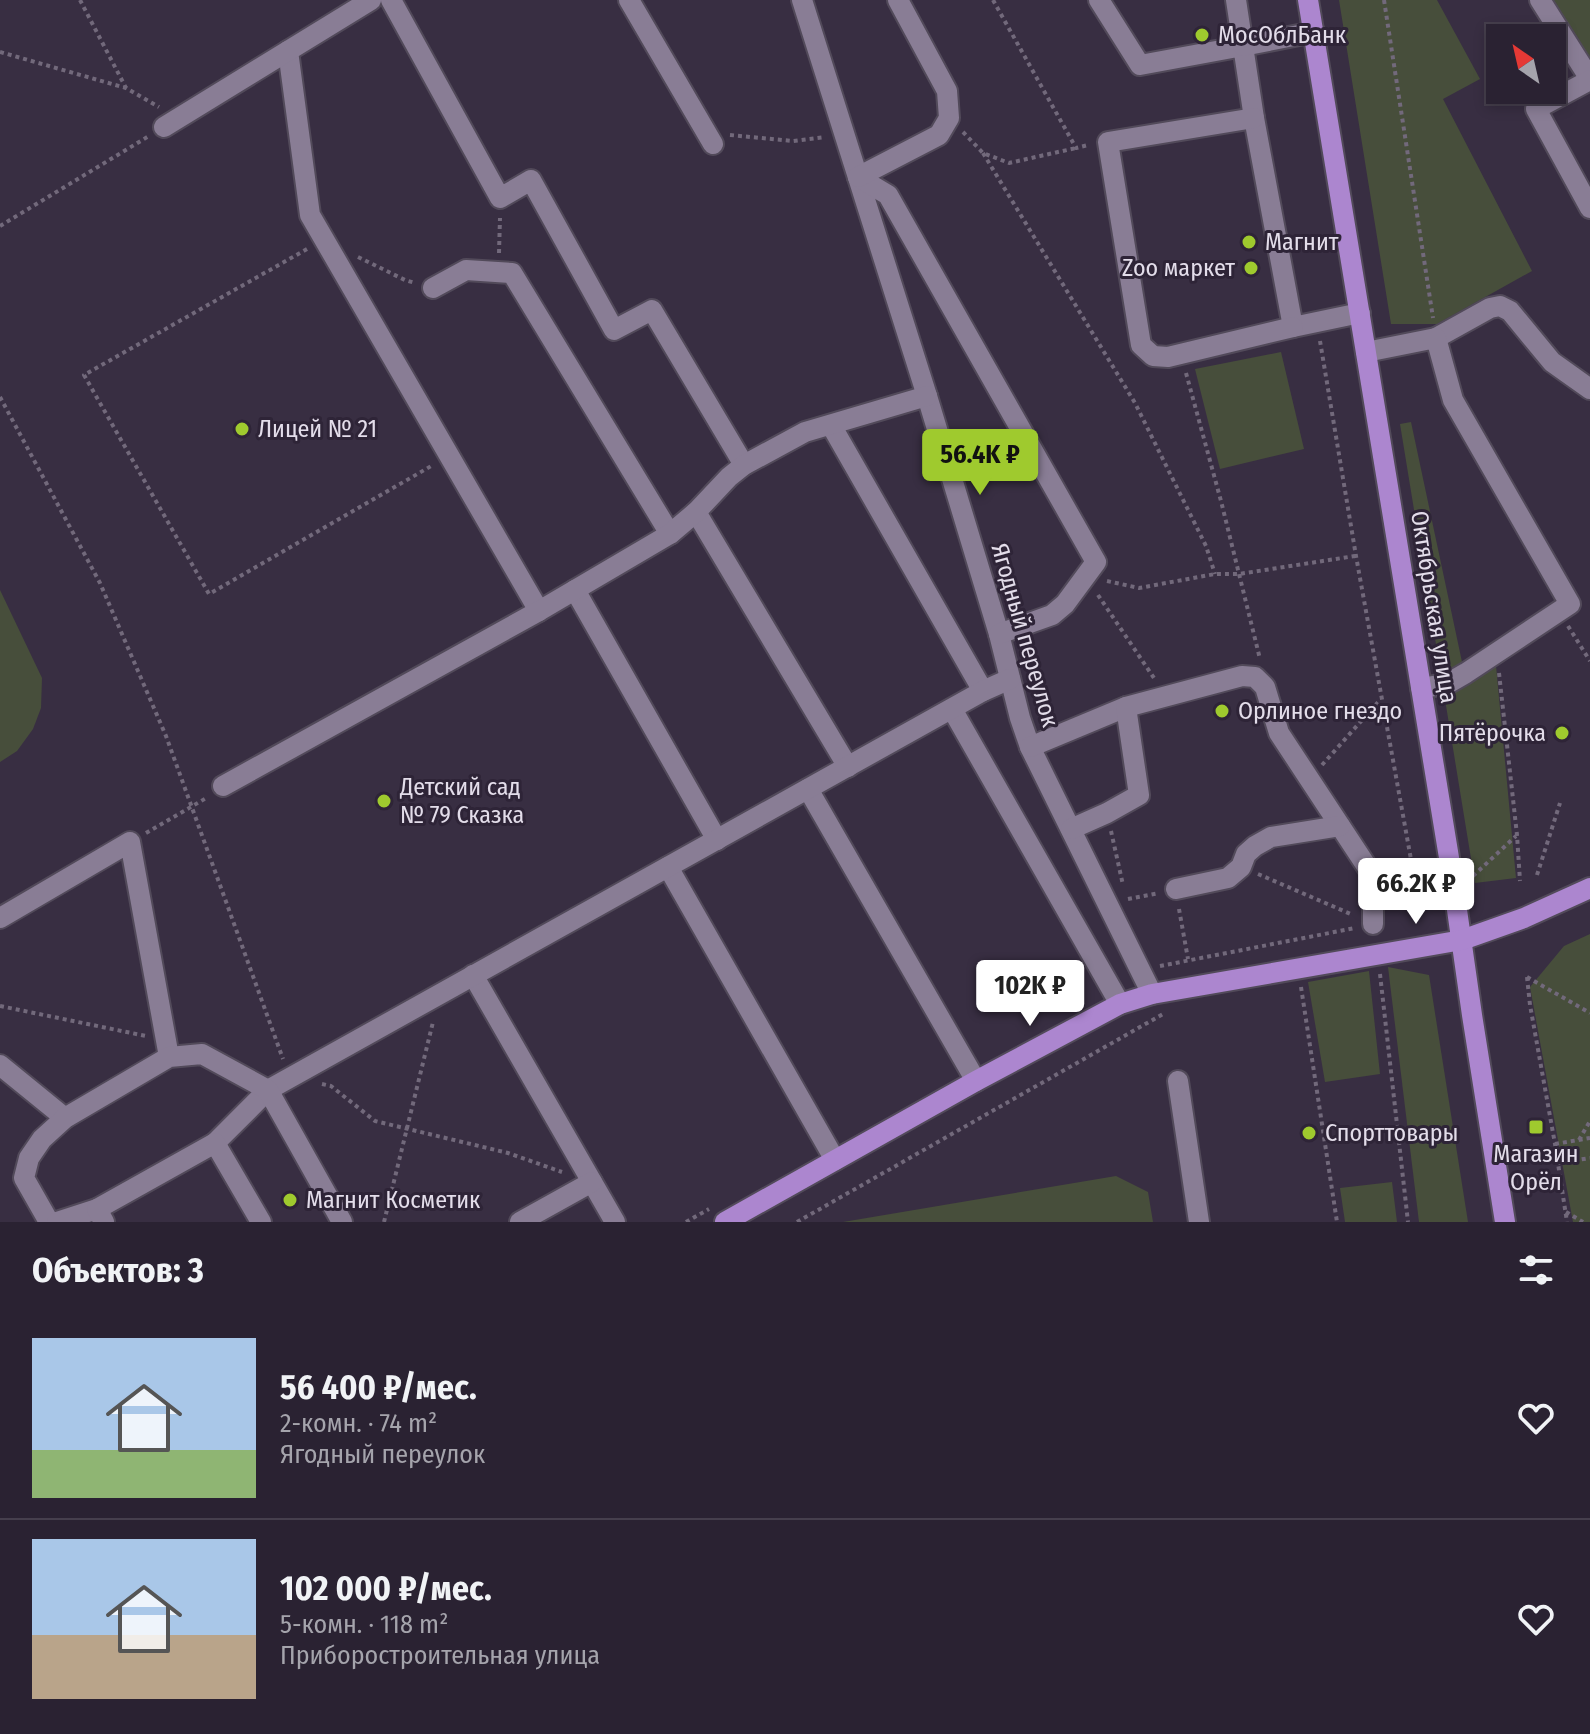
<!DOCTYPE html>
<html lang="ru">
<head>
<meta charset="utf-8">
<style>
	:root { --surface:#2a2232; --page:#322a3a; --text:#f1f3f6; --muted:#a5a4ac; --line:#463f4d; --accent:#9fca2e }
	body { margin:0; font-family:"Fira Sans Condensed",sans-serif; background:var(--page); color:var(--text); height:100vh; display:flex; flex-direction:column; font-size:30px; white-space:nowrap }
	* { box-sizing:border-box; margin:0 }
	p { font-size:26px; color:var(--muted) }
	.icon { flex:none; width:44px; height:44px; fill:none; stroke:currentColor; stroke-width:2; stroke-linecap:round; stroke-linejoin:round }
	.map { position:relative; height:1222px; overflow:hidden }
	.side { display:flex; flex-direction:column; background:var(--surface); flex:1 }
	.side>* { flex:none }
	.needle { width:52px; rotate:326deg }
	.buttons { position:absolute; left:1486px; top:24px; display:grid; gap:16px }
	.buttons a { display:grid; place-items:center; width:80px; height:80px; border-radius:0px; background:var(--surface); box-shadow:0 4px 12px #0003,0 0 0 2px var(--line); font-size:40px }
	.price { position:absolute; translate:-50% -68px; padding:0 18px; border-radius:8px; background:#fff; color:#222; font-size:26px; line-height:52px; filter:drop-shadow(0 2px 4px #0008) }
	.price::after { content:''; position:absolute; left:50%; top:48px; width:24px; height:18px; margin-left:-12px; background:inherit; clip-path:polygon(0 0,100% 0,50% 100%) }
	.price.current { background:var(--accent); color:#111 }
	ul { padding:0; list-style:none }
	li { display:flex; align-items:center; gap:24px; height:200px; padding:0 32px }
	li+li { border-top:2px solid var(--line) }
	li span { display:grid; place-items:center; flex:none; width:224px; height:160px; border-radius:0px; color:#555 }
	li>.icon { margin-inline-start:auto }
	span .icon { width:96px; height:96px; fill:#fffc; stroke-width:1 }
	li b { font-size:34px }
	h2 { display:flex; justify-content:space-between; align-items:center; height:96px; padding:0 32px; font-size:34px }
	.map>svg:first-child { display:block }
	.green { fill:#474e3b }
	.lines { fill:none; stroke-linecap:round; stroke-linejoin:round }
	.minor-casing { stroke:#524a5a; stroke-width:24 }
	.major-casing { stroke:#524a5a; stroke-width:24 }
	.path { stroke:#72697b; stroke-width:4; stroke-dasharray:4 4; stroke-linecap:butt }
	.minor { stroke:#897d95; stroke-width:20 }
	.major { stroke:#ac86cf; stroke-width:20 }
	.poi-dot { fill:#9fca2e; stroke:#2e2437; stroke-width:3 }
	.labels { text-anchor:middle; stroke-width:6; stroke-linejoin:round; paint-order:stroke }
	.poi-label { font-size:24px; fill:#e3ddea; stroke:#2e2437; text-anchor:start }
	.street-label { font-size:24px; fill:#e3ddea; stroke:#2e2437 }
</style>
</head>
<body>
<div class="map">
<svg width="1590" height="1222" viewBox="0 0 1590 1222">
	<rect width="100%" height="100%" fill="#382e42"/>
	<g class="green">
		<polygon points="1339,0 1437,0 1480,79 1443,99 1532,271 1437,324 1391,324"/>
		<polygon points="1544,0 1590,0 1590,72"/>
		<polygon points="1281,352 1304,449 1220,469 1195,369"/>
		<polygon points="1411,422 1465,676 1495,655 1516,878 1475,883 1400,424"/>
		<polygon points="0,590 42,678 41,708 33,729 17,751 0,762"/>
		<polygon points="1590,934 1590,1222 1573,1222 1530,987 1564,946"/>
		<polygon points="1388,967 1429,975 1468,1222 1419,1222"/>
		<polygon points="1369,971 1380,1074 1325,1082 1308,982"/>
		<polygon points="1116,1176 1148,1192 1153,1222 843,1222"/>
		<polygon points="1392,1182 1397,1222 1345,1222 1340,1188"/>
	</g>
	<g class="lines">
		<defs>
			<g id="minor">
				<polyline points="391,0 500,198 531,180 614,330 652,310 744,465"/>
				<polyline points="629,0 713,144"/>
				<polyline points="802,0 927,396 999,634 1020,718 1030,747 1152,994"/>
				<polyline points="1099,0 1140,65 1243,46 1254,118 1293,327 1360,313"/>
				<polyline points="1236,0 1243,46 1314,32"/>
				<polyline points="1540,0 1590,79"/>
				<polyline points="288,51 310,215 539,611"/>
				<polyline points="1590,80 1536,109 1590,208"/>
				<polyline points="1254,118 1108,142 1141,345 1153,356 1168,357 1293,327"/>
				<polyline points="164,127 371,0"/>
				<polyline points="858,177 888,195 1096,562 1065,604 1052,615 999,634"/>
				<polyline points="858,177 939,135 949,118 947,91 898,0"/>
				<polyline points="433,288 466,270 512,273 670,534"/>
				<polyline points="1436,338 1490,308 1500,306 1510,311 1552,362 1590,389"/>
				<polyline points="1366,352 1436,338 1453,400 1570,604 1466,673 1447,684 1421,688"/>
				<polyline points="831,425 983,691"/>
				<polyline points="696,512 848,767"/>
				<polyline points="575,590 717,840"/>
				<polyline points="952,709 1120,1004"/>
				<polyline points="1030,747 1126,707"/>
				<polyline points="223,786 539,611 670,534 696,512 729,477 744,465 805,432 927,396"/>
				<polyline points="808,789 976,1081"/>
				<polyline points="1071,829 1107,813 1139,795 1126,707 1242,676 1255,677 1265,687 1279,733 1373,876 1373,924"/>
				<polyline points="668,867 835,1160"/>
				<polyline points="1176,889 1228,878 1241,867 1246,854 1255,846 1271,837 1340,826"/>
				<polyline points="0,918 130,842 169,1057"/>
				<polyline points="473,975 615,1222"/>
				<polyline points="0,1065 65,1118"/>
				<polyline points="1178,1081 1199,1222"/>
				<polyline points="215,1143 268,1090 983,691 1010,679"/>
				<polyline points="49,1222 24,1178 29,1158 42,1139 65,1118 169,1057 202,1054 268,1090 342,1222"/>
				<polyline points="57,1222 97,1209"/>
				<polyline points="104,1222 97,1209 215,1143 261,1222"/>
				<polyline points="520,1222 592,1182"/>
			</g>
			<g id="major">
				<polyline points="1308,0 1453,882 1472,1015 1505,1222"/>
				<polyline points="725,1222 976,1081 1120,1004 1152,994 1462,940 1524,918 1590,888"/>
			</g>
		</defs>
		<use href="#minor" class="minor-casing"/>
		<use href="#major" class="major-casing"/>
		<g class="path">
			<polyline points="80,0 126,88"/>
			<polyline points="993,0 1076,148 1088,145"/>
			<polyline points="1384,0 1433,318"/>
			<polyline points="0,52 126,88 159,107"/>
			<polyline points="963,132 983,153 1009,163 1076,148"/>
			<polyline points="730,135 793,141 825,137"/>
			<polyline points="983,153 1135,403 1206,546 1215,574"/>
			<polyline points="0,226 149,136"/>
			<polyline points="307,249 84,375 209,594 433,465"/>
			<polyline points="499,253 500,218"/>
			<polyline points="358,257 405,280 415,283"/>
			<polyline points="1320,341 1356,556 1416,887"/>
			<polyline points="1186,373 1221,501 1260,659"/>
			<polyline points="0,397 100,583 166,736 283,1059"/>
			<polyline points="1107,581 1139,588 1215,574 1239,574 1355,556"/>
			<polyline points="1098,595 1156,681"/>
			<polyline points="1568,626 1590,661"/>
			<polyline points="1499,673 1517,835 1520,881"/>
			<polyline points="1322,765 1380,700"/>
			<polyline points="1111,831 1123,885"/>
			<polyline points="146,833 208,797"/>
			<polyline points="1258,874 1353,915"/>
			<polyline points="1537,875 1560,803"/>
			<polyline points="1473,876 1516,836"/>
			<polyline points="1392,881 1416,888"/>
			<polyline points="1128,899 1159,893"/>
			<polyline points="1394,907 1416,888"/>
			<polyline points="1179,909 1188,959"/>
			<polyline points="1160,966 1355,928"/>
			<polyline points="1380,974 1408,1222"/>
			<polyline points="1527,977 1530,1005 1555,1144 1567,1222"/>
			<polyline points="1527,977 1590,1013"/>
			<polyline points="1301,987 1337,1222"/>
			<polyline points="0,1006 146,1036"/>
			<polyline points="322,1084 331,1086 375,1121 508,1153 562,1172"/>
			<polyline points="1579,1140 1590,1121"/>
			<polyline points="1555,1144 1590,1138"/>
			<polyline points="1558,1163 1590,1158"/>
			<polyline points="1566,1212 1583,1222"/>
			<polyline points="384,1222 433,1022"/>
			<polyline points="686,1222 709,1209"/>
			<polyline points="797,1222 1163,1014"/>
		</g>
		<use href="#minor" class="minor"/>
		<use href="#major" class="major"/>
	</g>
	<g class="poi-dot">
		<circle cx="1202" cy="35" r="8"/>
		<circle cx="1249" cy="242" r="8"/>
		<circle cx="1251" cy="268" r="8"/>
		<circle cx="242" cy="429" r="8"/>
		<circle cx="1222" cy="711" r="8"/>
		<circle cx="1562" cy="733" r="8"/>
		<circle cx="384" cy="801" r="8"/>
		<rect x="1528" y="1119" width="16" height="16" rx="4"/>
		<circle cx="1309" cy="1133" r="8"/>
		<circle cx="290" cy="1200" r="8"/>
	</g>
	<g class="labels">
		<g class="poi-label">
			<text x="1218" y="43">МосОблБанк</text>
			<text x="1265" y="250">Магнит</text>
			<text x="1235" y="276" text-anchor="end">Zoo маркет</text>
			<text x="258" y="437">Лицей № 21</text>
			<text x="1238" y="719">Орлиное гнездо</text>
			<text x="1546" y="741" text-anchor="end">Пятёрочка</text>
			<text x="400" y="795">Детский сад<tspan x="400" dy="28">№ 79 Сказка</tspan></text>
			<text x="1325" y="1141">Спорттовары</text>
			<text x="1536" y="1162" text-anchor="middle">Магазин<tspan x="1536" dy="28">Орёл</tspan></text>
			<text x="306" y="1208">Магнит Косметик</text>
		</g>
		<g class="street-label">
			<text transform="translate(1434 607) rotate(81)" y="8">Октябрьская улица</text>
			<text transform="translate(1025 635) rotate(74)" y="8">Ягодный переулок</text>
		</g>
	</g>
</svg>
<div class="buttons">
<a><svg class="needle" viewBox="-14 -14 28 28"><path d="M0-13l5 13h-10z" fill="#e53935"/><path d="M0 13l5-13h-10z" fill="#a5a4ac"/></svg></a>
</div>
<b class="price current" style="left:980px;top:497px">56.4K ₽</b>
<b class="price" style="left:1416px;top:926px">66.2K ₽</b>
<b class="price" style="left:1030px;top:1028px">102K ₽</b>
</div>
<section class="side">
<h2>Объектов: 3<svg class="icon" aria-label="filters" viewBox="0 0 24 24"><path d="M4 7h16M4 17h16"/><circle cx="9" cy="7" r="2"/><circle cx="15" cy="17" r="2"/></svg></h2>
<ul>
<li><span style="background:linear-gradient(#a9c7e8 70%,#8fb573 0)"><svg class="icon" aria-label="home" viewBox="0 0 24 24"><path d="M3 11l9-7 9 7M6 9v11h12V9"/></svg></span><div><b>56 400 ₽/мес.</b><p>2-комн. · 74 m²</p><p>Ягодный переулок</p></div><svg class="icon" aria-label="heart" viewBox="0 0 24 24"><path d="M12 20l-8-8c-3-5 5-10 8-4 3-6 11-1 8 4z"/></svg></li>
<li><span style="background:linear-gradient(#a9c7e8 60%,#b9a48a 0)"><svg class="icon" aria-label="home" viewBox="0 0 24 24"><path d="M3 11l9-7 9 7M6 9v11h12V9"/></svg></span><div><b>102 000 ₽/мес.</b><p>5-комн. · 118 m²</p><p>Приборостроительная улица</p></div><svg class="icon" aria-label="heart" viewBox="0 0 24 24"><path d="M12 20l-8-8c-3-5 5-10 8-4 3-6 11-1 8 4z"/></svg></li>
</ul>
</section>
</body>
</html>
